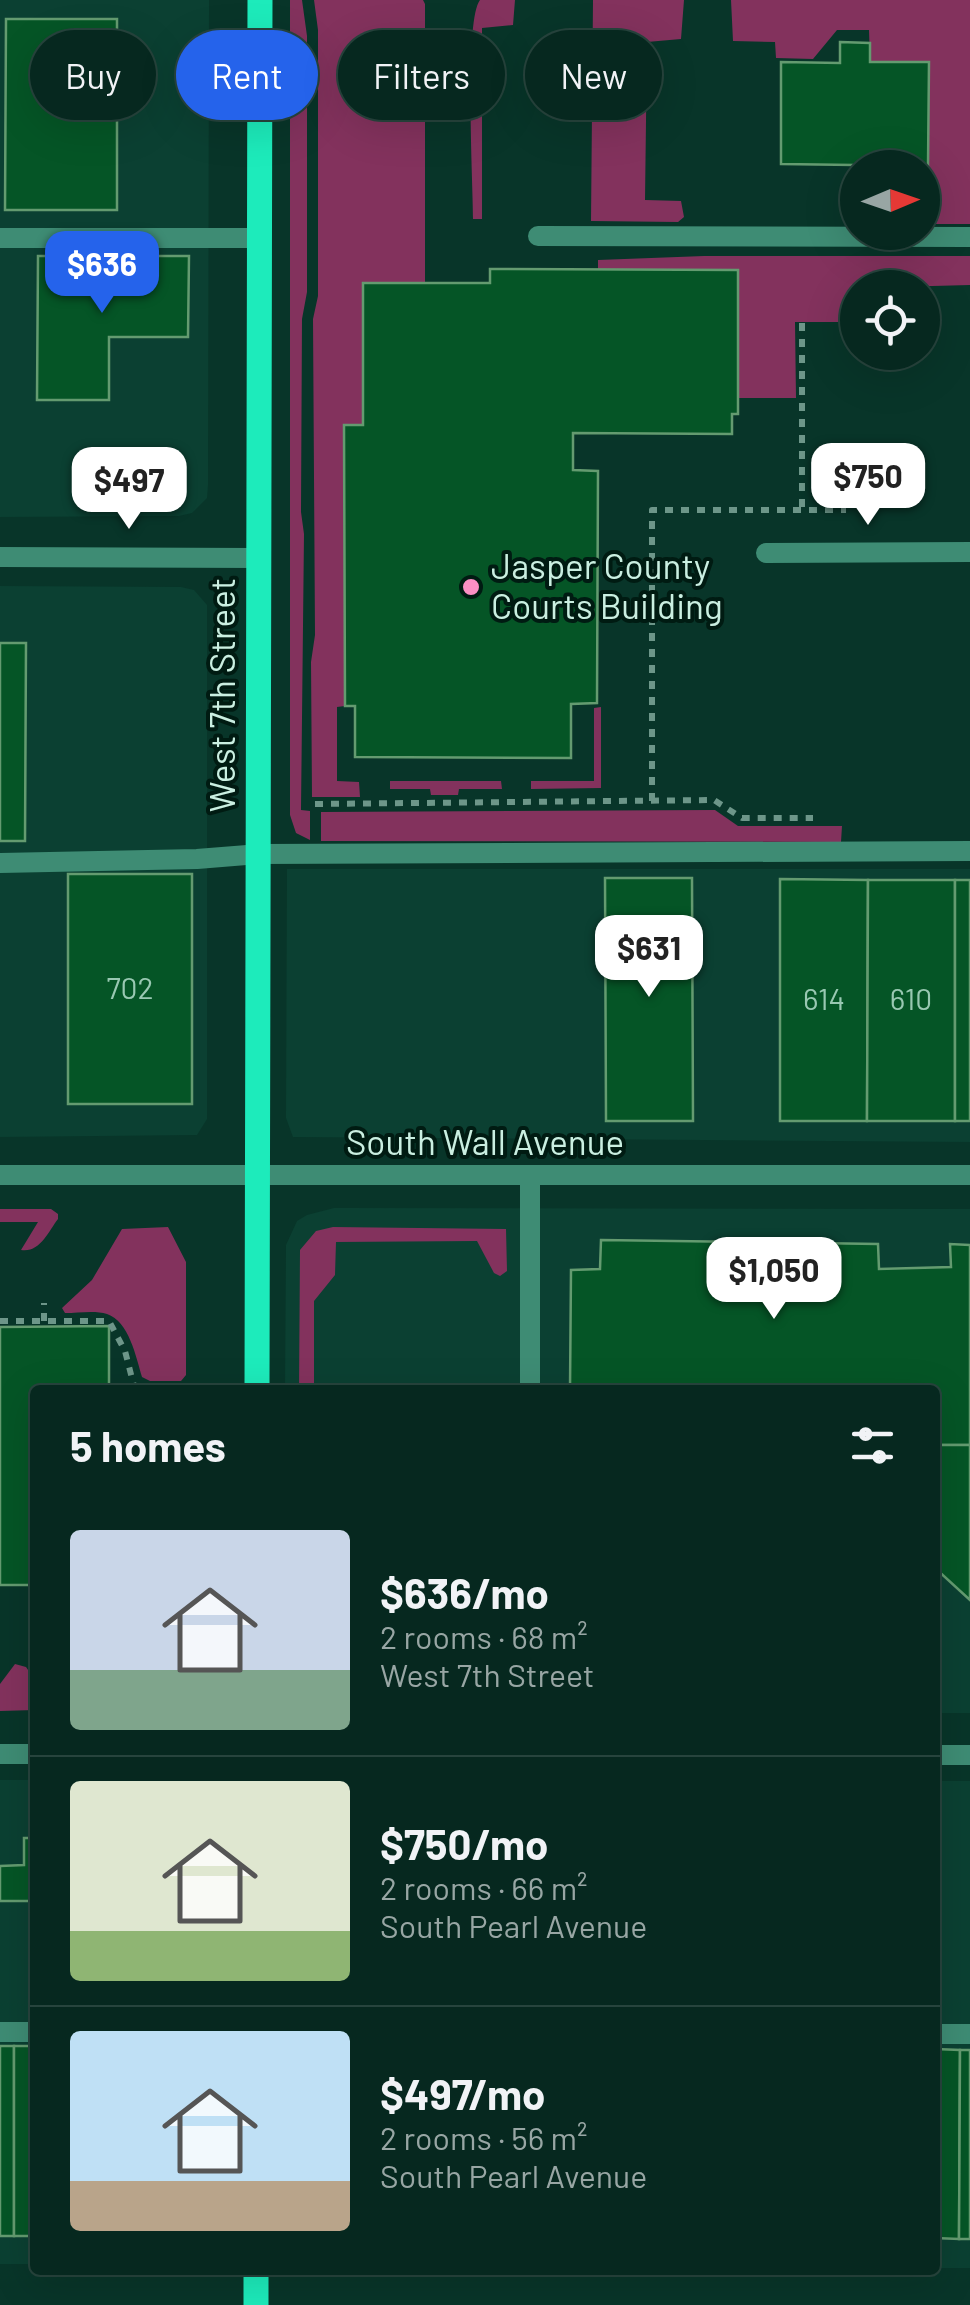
<!DOCTYPE html>
<html lang="en">
<head>
<meta charset="utf-8">
<style>
	:root { --surface:#06281f; --page:#14342c; --text:#f1f3f6; --muted:#98a6a4; --line:#27443d; --accent:#2563eb }
	body { margin:0; font-family:Barlow,sans-serif; background:var(--page); color:var(--text); height:100vh; display:flex; flex-direction:column; font-size:38px; white-space:nowrap }
	* { box-sizing:border-box; margin:0 }
	p { font-size:32px; color:var(--muted) }
	.icon { flex:none; width:55px; height:55px; fill:none; stroke:currentColor; stroke-width:2; stroke-linecap:round; stroke-linejoin:round }
	.map { position:relative; flex:1; overflow:hidden }
	.drawer { position:absolute; left:30px; top:1385px; width:910px; height:890px; display:flex; flex-direction:column; background:var(--surface); border-radius:10px; box-shadow:0 10px 40px #0002,0 0 0 2px var(--line) }
	.drawer>* { flex:none }
	.guide { position:absolute; left:30px; top:30px; width:910px; height:90px; display:flex; gap:20px }
	.needle { width:65px; rotate:88deg }
	.fabs { position:absolute; left:840px; top:150px; display:grid; gap:20px }
	.fabs a { display:grid; place-items:center; width:100px; height:100px; border-radius:50%; background:var(--surface); box-shadow:0 10px 40px #0002,0 0 0 2px var(--line); font-size:50px }
	.price { position:absolute; translate:-50% -85px; padding:0 22px; border-radius:20px; background:#fff; color:#222; font-size:32px; line-height:65px; filter:drop-shadow(0 2px 5px #0008) }
	.price::after { content:''; position:absolute; left:50%; top:60px; width:30px; height:22px; margin-left:-15px; background:inherit; clip-path:polygon(0 0,100% 0,50% 100%) }
	.price.on { background:var(--accent); color:#fff }
	ul { padding:0; list-style:none }
	li { display:flex; align-items:center; gap:30px; height:250px; padding:0 40px }
	li+li { border-top:2px solid var(--line) }
	li span { display:grid; place-items:center; flex:none; width:280px; height:200px; border-radius:10px; color:#555 }
	li>.icon { margin-inline-start:auto }
	span .icon { width:120px; height:120px; fill:#fffc; stroke-width:1 }
	li b { font-size:42px }
	h2 { display:flex; justify-content:space-between; align-items:center; height:120px; padding:0 40px; font-size:42px }
	.chip { padding:0 35px; border-radius:45px; background:var(--surface); box-shadow:0 10px 40px #0002,0 0 0 2px var(--line); font-size:35px; line-height:90px }
	.chip.on { background:var(--accent); color:#fff }
	.map>svg:first-child { display:block }
	.built { fill:#0b4032 }
	.green { fill:#83325d }
	.building { fill:#055526; stroke:#649b70; stroke-width:2.5 }
	.lines { fill:none; stroke-linecap:round; stroke-linejoin:round }
	.path { stroke:#6d9689; stroke-width:6; stroke-dasharray:8 8; stroke-linecap:butt }
	.service { stroke:#3e8c74; stroke-width:20 }
	.minor { stroke:#3e8c74; stroke-width:20 }
	.tertiary { stroke:#3e8c74; stroke-width:20 }
	.primary { stroke:#1debbb; stroke-width:25 }
	.poi-dot { fill:#fb8fc4; stroke:#001b12; stroke-width:4 }
	.labels { text-anchor:middle; stroke-width:8; stroke-linejoin:round; paint-order:stroke }
	.number-label { font-size:30px; fill:#99c8b2 }
	.poi-label { font-size:35px; fill:#caefe1; stroke:#001b12; text-anchor:start }
	.street-label { font-size:35px; fill:#caefe1; stroke:#001b12 }
</style>
</head>
<body>
<div class="map">
<svg width="970" height="2305" viewBox="0 0 970 2305">
	<rect width="100%" height="100%" fill="#083529"/>
	<g class="built">
		<polygon points="0,0 209,0 208,485 207,498 192,513 179,516 0,517"/>
		<polygon points="0,586 181,587 194,590 207,605 207,1119 197,1135 0,1137"/>
		<polygon points="287,869 970,869 970,1142 293,1137 286,1118"/>
		<polygon points="334,1208 970,1209 970,1713 935,1713 935,1390 285,1390 286,1245 297,1221 307,1215"/>
		<rect x="0" y="1780" width="35" height="484"/>
		<rect x="935" y="1781" width="35" height="487"/>
	</g>
	<g class="green">
		<polygon points="290,0 302,0 307,36 307,292 302,319 301,512 304,534 301,810 310,811 310,840 296,833 290,815"/>
		<polygon points="314,0 423,0 425,4 425,283 363,284 363,425 344,425 345,706 337,707 337,781 359,782 360,797 312,797 311,662 315,635 313,319 318,296 318,30"/>
		<path d="M480,0H515L513,25L482,28V219H473C473,183 464,20 480,0Z"/>
		<polygon points="593,0 684,0 681,39 647,42 645,200 681,201 684,217 678,222 591,221"/>
		<polygon points="731,0 970,0 970,224 927,224 929,63 870,62 869,30 837,30 813,59 776,58 775,42 733,41"/>
		<polygon points="704,256 970,256 970,285 858,288 857,322 795,322 796,398 738,398 738,270 598,269 598,260"/>
		<polygon points="601,707 601,788 531,789 531,781 594,781 594,708"/>
		<polygon points="390,781 501,781 502,789 459,789 458,795 431,795 430,789 390,789"/>
		<polygon points="715,810 738,826 842,826 841,842 321,841 321,812"/>
		<path d="M0,1209H51L58,1214V1219C48,1232 40,1253 21,1250L38,1222H0Z"/>
		<path d="M168,1227L186,1262V1375L181,1381H150L142,1377C136,1357 129,1321 107,1314C95,1310 78,1313 65,1313L62,1308L92,1280L122,1229Z"/>
		<polygon points="333,1227 506,1229 507,1271 500,1276 494,1273 477,1241 336,1242 335,1275 314,1301 314,1390 299,1390 300,1250 316,1231"/>
		<polygon points="15,1664 26,1667 35,1680 35,1710 0,1711 0,1684"/>
	</g>
	<g class="building">
		<polygon points="6,19 117,19 117,210 5,210"/>
		<polygon points="840,42 870,43 870,62 929,62 928,166 781,164 781,62 840,63"/>
		<polygon points="38,256 189,256 188,337 109,337 109,400 37,400"/>
		<polygon points="490,269 738,270 738,414 732,414 732,434 573,433 573,470 598,471 597,703 571,704 571,758 355,757 355,706 345,706 344,425 363,425 363,283 490,283"/>
		<polygon points="0,643 26,643 25,841 0,841"/>
		<rect x="68" y="874" width="124" height="230"/>
		<polygon points="605,878 692,878 693,1121 606,1121"/>
		<polygon points="780,879 868,880 867,1121 780,1121"/>
		<polygon points="868,880 955,880 955,1121 867,1121"/>
		<rect x="955" y="880" width="15" height="241"/>
		<polygon points="601,1240 878,1244 879,1269 951,1267 950,1244 970,1245 970,1445 935,1445 935,1390 570,1390 571,1270 600,1269"/>
		<polygon points="109,1326 109,1390 35,1390 35,1585 0,1585 0,1327"/>
		<polygon points="935,1445 970,1445 970,1600 935,1568"/>
		<polygon points="24,1838 35,1838 35,1901 0,1901 0,1866 24,1865"/>
		<rect x="0" y="2046" width="14" height="190"/>
		<rect x="14" y="2046" width="21" height="190"/>
		<polygon points="935,2049 960,2050 959,2239 935,2238"/>
		<polygon points="960,2050 970,2050 970,2239 959,2239"/>
	</g>
	<g class="lines">
		<g class="path">
			<polyline points="802,323 802,511"/>
			<polyline points="652,801 652,510 846,510"/>
			<polyline points="315,804 714,800 742,818 813,818"/>
			<polyline points="0,1321 109,1321 125,1351 135,1390"/>
			<polyline points="44,1321 44,1303"/>
		</g>
		<g class="service">
			<polyline points="538,236 970,237"/>
			<polyline points="0,238 259,238"/>
			<polyline points="0,863 197,859 258,854 970,851"/>
			<polyline points="530,1390 530,1175"/>
			<polyline points="0,2032 35,2032"/>
			<polyline points="935,2034 970,2034"/>
		</g>
		<g class="minor">
			<polyline points="766,553 970,552"/>
			<polyline points="0,557 258,558"/>
		</g>
		<g class="tertiary">
			<polyline points="0,1175 970,1175"/>
			<polyline points="0,1754 35,1754"/>
			<polyline points="935,1755 970,1755"/>
		</g>
		<g class="primary">
			<polyline points="257,1390 260,0"/>
			<polyline points="256,2305 256,2270"/>
		</g>
	</g>
	<circle class="poi-dot" cx="471" cy="587" r="10"/>
	<g class="labels">
		<g class="number-label">
			<text x="130" y="999">702</text>
			<text x="824" y="1010">614</text>
			<text x="911" y="1010">610</text>
		</g>
		<g class="poi-label">
			<text x="491" y="579">Jasper County<tspan x="491" dy="40">Courts Building</tspan></text>
		</g>
		<g class="street-label">
			<text transform="translate(223 695) rotate(-90)" y="12">West 7th Street</text>
			<text x="485" y="1155">South Wall Avenue</text>
		</g>
	</g>
</svg>
<div class="fabs">
<a><svg class="needle" viewBox="-14 -14 28 28"><path d="M0-13l5 13h-10z" fill="#e53935"/><path d="M0 13l5-13h-10z" fill="#98a6a4"/></svg></a>
<a><svg class="icon" aria-label="locate" viewBox="0 0 24 24"><circle cx="12" cy="12" r="6"/><path d="M12 2v4M12 18v4M2 12h4M18 12h4"/></svg></a>
</div>
<b class="price on" style="left:102px;top:316px">$636</b>
<b class="price" style="left:868px;top:528px">$750</b>
<b class="price" style="left:129px;top:532px">$497</b>
<b class="price" style="left:649px;top:1000px">$631</b>
<b class="price" style="left:774px;top:1322px">$1,050</b>
<div class="guide">
<a class="chip">Buy</a>
<a class="chip on">Rent</a>
<a class="chip">Filters</a>
<a class="chip">New</a>
</div>
<section class="drawer">
<h2>5 homes<svg class="icon" aria-label="filters" viewBox="0 0 24 24"><path d="M4 7h16M4 17h16"/><circle cx="9" cy="7" r="2"/><circle cx="15" cy="17" r="2"/></svg></h2>
<ul>
<li><span style="background:linear-gradient(#c9d6e8 70%,#7fa58c 0)"><svg class="icon" aria-label="home" viewBox="0 0 24 24"><path d="M3 11l9-7 9 7M6 9v11h12V9"/></svg></span><div><b>$636/mo</b><p>2 rooms · 68 m²</p><p>West 7th Street</p></div></li>
<li><span style="background:linear-gradient(#dfe7d0 75%,#8fb573 0)"><svg class="icon" aria-label="home" viewBox="0 0 24 24"><path d="M3 11l9-7 9 7M6 9v11h12V9"/></svg></span><div><b>$750/mo</b><p>2 rooms · 66 m²</p><p>South Pearl Avenue</p></div></li>
<li><span style="background:linear-gradient(#bfe0f5 75%,#b9a48a 0)"><svg class="icon" aria-label="home" viewBox="0 0 24 24"><path d="M3 11l9-7 9 7M6 9v11h12V9"/></svg></span><div><b>$497/mo</b><p>2 rooms · 56 m²</p><p>South Pearl Avenue</p></div></li>
</ul>
</section>
</div>
</body>
</html>
